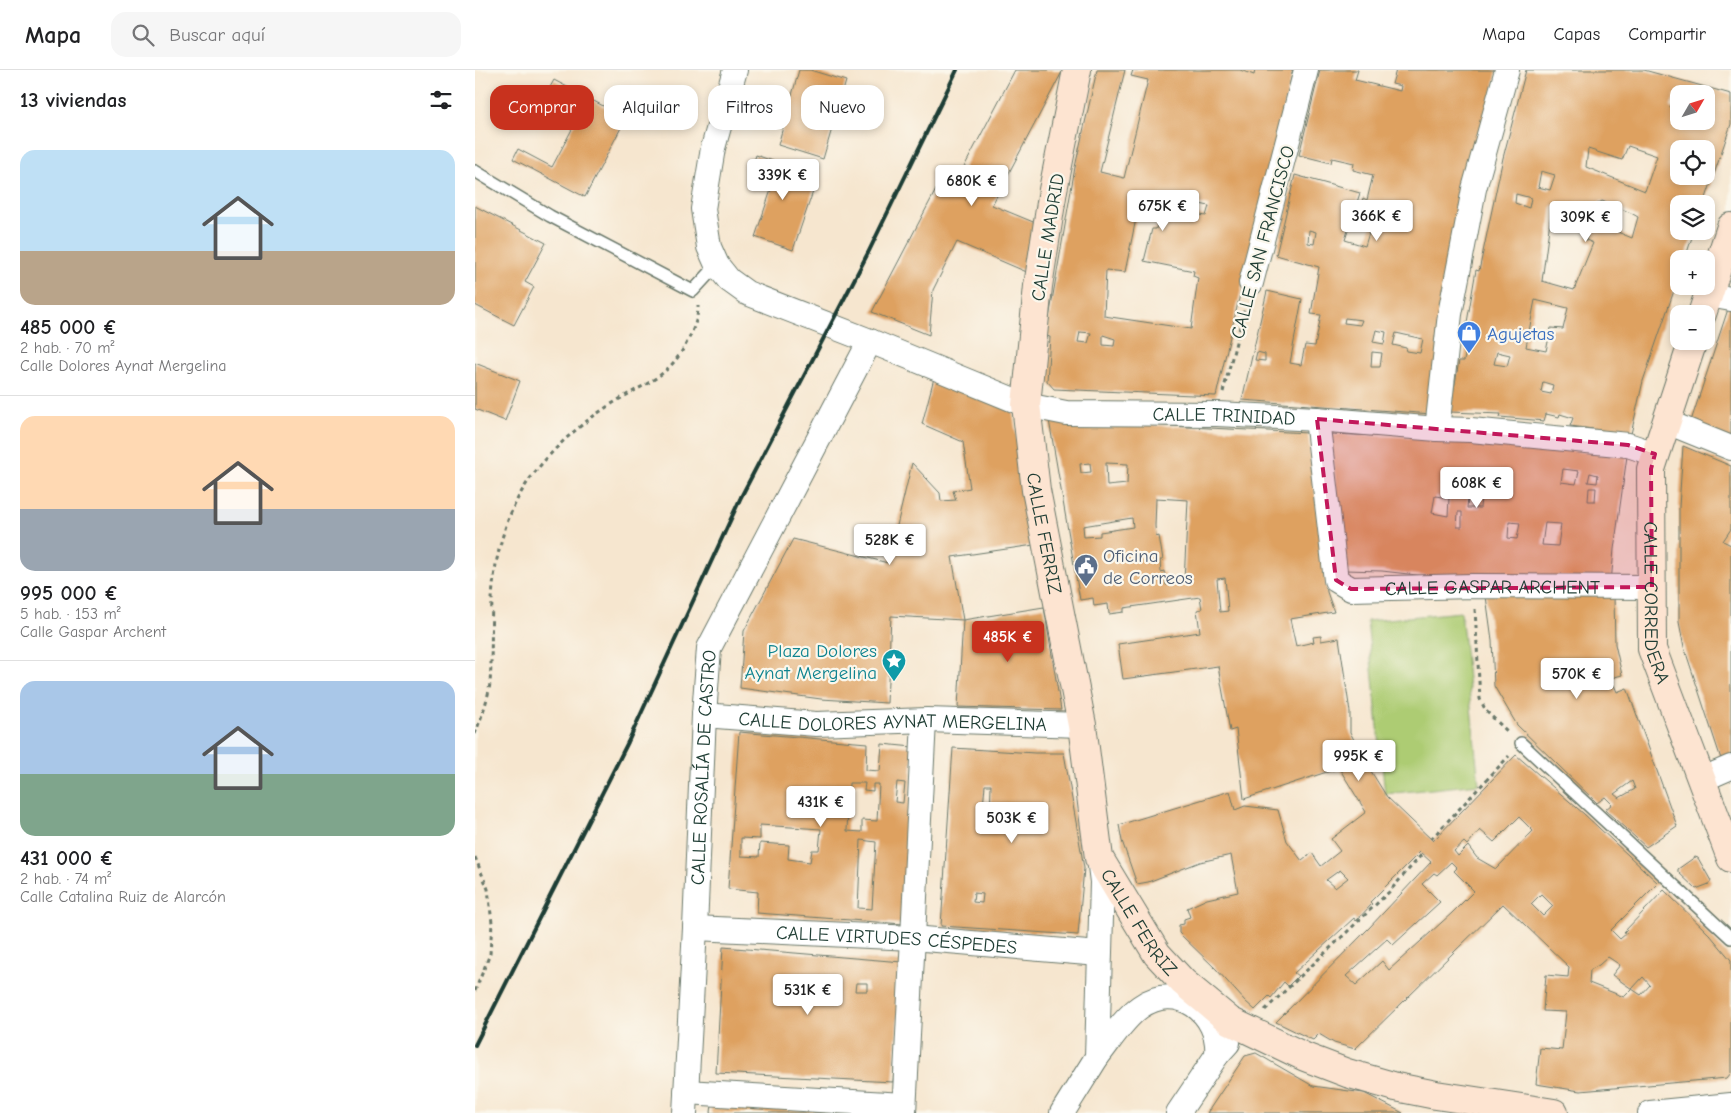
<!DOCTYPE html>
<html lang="es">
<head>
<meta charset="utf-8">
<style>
	:root { --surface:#fff; --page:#f6f6f6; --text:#202124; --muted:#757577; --line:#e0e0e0; --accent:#c8321e }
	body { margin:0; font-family:"Comic Neue",sans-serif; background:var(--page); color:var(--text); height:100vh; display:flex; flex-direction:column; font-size:19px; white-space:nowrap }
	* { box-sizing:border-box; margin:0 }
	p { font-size:16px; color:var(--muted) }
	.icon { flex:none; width:28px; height:28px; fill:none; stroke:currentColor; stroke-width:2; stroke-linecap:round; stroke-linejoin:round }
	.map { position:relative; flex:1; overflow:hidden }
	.drawer { display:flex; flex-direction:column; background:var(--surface); width:475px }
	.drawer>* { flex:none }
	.hud { position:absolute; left:15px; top:15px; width:475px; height:45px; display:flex; gap:10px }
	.needle { width:32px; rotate:51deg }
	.buttons { position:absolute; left:1195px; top:15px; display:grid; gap:10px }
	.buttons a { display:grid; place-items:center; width:45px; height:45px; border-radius:10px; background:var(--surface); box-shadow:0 2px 8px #0003; font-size:25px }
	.price { position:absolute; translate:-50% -42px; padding:0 11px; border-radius:5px; background:#fff; color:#222; font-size:16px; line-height:32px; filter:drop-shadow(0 1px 2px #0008) }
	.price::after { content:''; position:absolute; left:50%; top:30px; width:15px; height:11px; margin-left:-8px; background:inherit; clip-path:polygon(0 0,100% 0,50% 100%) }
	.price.active { background:var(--accent); color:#fff }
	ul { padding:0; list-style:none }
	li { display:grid; align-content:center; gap:10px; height:265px; padding:0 20px }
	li+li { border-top:1px solid var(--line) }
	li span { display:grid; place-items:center; height:155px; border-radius:15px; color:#555 }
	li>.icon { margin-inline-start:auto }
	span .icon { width:90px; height:90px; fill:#fffc; stroke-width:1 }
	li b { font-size:21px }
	h2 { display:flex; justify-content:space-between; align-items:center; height:60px; padding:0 20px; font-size:21px }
	.chip { padding:0 18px; border-radius:15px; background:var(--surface); box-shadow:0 2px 8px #0003; font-size:18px; line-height:45px }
	.chip.active { background:var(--accent); color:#fff }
	header { display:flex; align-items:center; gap:30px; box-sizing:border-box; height:70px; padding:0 25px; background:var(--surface); border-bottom:1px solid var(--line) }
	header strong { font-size:24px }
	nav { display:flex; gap:28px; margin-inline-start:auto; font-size:18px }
	.search { width:350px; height:45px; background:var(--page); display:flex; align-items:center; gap:12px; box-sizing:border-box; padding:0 18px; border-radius:15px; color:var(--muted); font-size:19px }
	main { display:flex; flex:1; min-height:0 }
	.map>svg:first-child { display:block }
	.green { fill:#adcc73; stroke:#668454 }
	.building { fill:#dea161; fill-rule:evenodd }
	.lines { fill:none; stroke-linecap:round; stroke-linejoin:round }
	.lane-casing { stroke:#6a786a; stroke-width:14 }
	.street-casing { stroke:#6a786a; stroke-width:26 }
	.secondary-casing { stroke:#6a786a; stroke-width:30 }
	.path { stroke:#6a786a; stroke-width:3; stroke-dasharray:4 4; stroke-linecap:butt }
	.lane { stroke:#fff; stroke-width:11 }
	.street { stroke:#fff; stroke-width:24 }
	.secondary { stroke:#fde4d1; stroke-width:28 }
	.rail { stroke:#1f3d34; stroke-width:4 }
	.marked { fill:#c2185b; fill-opacity:0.2; stroke:#c2185b; stroke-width:4; stroke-dasharray:10 6; stroke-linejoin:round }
	.labels { text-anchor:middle; stroke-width:4.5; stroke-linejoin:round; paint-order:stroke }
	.street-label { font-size:19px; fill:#1f3d34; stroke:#fbf7ec }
	.shop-label { font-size:19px; fill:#366cbe; stroke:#fbf7ec; text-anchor:start }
	.service-label { font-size:19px; fill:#4e5e75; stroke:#fbf7ec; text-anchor:start }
	.culture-label { font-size:19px; fill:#0d838f; stroke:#fbf7ec; text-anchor:end }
</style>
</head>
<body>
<header>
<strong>Mapa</strong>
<div class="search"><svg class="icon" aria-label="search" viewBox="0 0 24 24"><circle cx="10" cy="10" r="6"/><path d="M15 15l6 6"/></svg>Buscar aquí</div>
<nav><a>Mapa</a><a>Capas</a><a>Compartir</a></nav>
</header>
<main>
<section class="drawer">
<h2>13 viviendas<svg class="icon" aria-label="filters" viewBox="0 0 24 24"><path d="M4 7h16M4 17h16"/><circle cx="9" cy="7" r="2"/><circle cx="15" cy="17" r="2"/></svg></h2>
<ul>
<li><span style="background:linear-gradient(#bfe0f5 65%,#b9a48a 0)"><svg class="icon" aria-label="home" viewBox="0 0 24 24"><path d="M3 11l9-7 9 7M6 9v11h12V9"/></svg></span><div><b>485 000 €</b><p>2 hab. · 70 m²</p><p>Calle Dolores Aynat Mergelina</p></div></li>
<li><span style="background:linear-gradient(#ffd9b3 60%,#9aa5b1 0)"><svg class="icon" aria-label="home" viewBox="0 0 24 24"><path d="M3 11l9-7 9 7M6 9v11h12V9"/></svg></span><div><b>995 000 €</b><p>5 hab. · 153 m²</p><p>Calle Gaspar Archent</p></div></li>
<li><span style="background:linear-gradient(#a9c7e8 60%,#7fa58c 0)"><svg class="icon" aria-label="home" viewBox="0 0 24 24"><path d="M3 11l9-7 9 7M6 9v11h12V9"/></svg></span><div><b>431 000 €</b><p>2 hab. · 74 m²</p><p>Calle Catalina Ruiz de Alarcón</p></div></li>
</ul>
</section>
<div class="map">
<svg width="1256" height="1043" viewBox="0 0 1256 1043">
	<rect width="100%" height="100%" fill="#fbf7ec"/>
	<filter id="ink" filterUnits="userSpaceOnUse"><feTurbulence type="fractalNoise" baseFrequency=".02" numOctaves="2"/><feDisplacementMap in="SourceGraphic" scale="10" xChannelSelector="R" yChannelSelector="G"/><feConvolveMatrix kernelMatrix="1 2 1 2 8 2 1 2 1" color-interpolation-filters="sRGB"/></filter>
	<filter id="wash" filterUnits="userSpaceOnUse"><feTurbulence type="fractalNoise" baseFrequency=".0096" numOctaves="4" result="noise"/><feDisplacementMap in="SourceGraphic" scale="20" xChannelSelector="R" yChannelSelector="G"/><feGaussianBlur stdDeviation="1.12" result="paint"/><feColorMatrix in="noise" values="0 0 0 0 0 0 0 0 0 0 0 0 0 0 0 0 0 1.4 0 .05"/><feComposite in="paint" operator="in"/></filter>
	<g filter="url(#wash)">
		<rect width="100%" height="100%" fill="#f6e6cf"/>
		<polygon class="green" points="986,542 1004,714 910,724 892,551"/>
		<g id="blocks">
			<g class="building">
				<polygon points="324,0 335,0 371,11 348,89 303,75"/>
				<polygon points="540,0 588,0 517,135 563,154 554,203 482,172 458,220 454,265 397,242 465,112 478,118"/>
				<path d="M622,0H650L625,102L649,108L673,10L656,6L658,0H765L779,5L780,0H818L741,326L579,319L572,311L575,267L571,266L600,97ZM707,130L734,136L731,146L685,138L681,159H677L669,191L719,201L718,206L723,208L716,259L629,246L631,200L650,202L664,134L685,138L686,133L706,136ZM605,262L616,263L613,273L603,272ZM628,265L640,269L639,276L628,275Z"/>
				<path d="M845,0H883L880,10L925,21L926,16L917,14L921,0H1022L957,344L767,330L792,221L827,229L815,293L826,295L830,275L840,276L846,245L836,244L844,197L801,185L820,105L885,123L870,170L890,176L899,146L885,141L888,128L892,130L898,105L878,100L879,93L857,88L856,93L824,85ZM834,160L841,162L839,174L833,173ZM870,248L887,250L885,255L869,253ZM901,260L911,262L909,274L898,272ZM921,263L948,269L945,283L932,281L931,278L918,275ZM782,282L790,284V291L780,290ZM897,282L907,283L905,297H896Z"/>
				<path d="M1051,0H1169L1256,24V54L1229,134H1204V161H1219L1210,189H1204V206L1168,311L1156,364L1095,356L1098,348L1085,344L1084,347L1071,344L1069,351L1025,347L1026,344L975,342L984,291H989L993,265L990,264L1001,200L1004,201L1028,88ZM1204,24H1231V51H1204V35L1202,40L1195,38L1200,25L1204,26ZM1153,76L1182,86L1170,121L1111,97L1113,79L1147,90ZM1204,79H1231V106H1204ZM1066,101L1080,105L1075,120L1063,117ZM1041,124L1056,128L1054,138L1040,133ZM1127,131L1156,143L1163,147L1157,168L1116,151L1111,170L1118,173L1099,220L1067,211L1077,135L1112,149L1117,135H1121ZM1060,230L1093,238L1088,259L1076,258L1071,281L1051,277ZM1022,282L1035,285L1032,296L1019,294ZM1068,312L1078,315L1076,324L1066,322Z"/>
				<polygon points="79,10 151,48 110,127 38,89 43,79 77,97 104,46 69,28"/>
				<polygon points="281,85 343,107 318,180 280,167 298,114 274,106"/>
				<polygon points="0,136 71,173 50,212 59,217 39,255 0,235"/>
				<polygon points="1256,230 1256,372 1215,354"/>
				<polygon points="0,293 45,311 30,351 0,339"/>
				<polygon points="460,304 536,332 559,475 477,487 488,550 416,546 412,633 346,629 265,618 269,561 318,469 413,493 437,393 465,423 466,431 481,430 478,421 495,418 488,372 447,354"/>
				<path d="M574,350L833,363L852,522L859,542L815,549L821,576L839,572L838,567L846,566V571L864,568L875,642V662L889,690L912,727L958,771L1041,685L1109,744L1183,813L1136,860L1145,869L1152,863L1149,862L1189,820L1235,865L1256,890V1003L1252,1008L1105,1021L1061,1014L1065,978L1087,980L1091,942L1068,941L1071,905L1093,907L1094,897L1028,834L880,979L859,973L844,964L838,970L801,952L894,858L956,792L945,782L895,832L897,834L881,851L879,848L819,903L823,906L813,916L809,912L796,928L794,926L780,940L770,931L741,899L704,863V855L709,854V849L715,847L712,838L732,829L763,822L756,785L725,792L673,812L662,814L647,771L644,755L755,721L760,740L770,736L803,740L812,771L827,791L837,783L846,796L865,781L856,769L891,742L864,698L769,729L761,659L755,661L743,596L648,609L643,574L725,562L722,540L727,539L725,527L649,538V542L634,544L633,534L619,536L618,528L605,530ZM615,393L616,402L606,403L605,394ZM631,393L653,394L652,414L632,416ZM681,428L713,430L709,512L691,515L689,501L686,502L685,490H688L684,466L681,467L680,456ZM657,448L658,457L625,462V466L609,467L608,456ZM750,508L753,541L745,542L742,509ZM1044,747L1058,761L1021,799L1002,788L993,776L983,786L979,781L989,772L992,775L1005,760L1019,772ZM976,792L982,798L979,801L999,821L977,843L914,900L907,891L881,915L871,906L912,869L918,875L965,832L947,814L959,803L962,805ZM865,800L873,808L860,818L851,810ZM1066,824L1078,836L1068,846L1056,834ZM1133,887L1145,895L1137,905L1157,919L1149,927L1114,913L1115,900L1124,895ZM1168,907L1175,915L1166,925L1157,919Z"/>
				<path d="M856,364L950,368L1152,386L1139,479L1136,513L968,508L907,501L869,500ZM1088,399L1104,401L1101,414L1086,412ZM1115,403L1123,405L1122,413L1113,412ZM1114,418H1121L1120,431H1113ZM960,426L974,428L973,446L957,443ZM993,427H1006L1005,438H992ZM983,442H987V457H982ZM1034,452L1045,453L1042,469L1033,468ZM1070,453L1086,454L1083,476L1067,475Z"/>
				<polygon points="1208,376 1256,396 1256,459 1248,471 1256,475 1256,692 1248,695 1209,577 1204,552 1204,437"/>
				<path d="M1010,519L1139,527L1140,574L1147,605L1136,608L1142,622L1152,618L1202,756L1171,777L1130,740L1137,734L1130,727L1122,733L1042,655L1019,616L1017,570ZM1157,711L1160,719L1144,728L1139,724Z"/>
				<polygon points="569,537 586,640 483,637 488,550"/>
				<path d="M264,662L392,673L391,700L405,701L407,674L438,677L428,854L282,843L283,822L253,819ZM422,712L430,713L428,733L420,732ZM374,713H390L389,720L398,721V714H404L402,751L387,750V762L372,761ZM285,755L346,759L344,780H337L335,792L313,789L314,775L285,773L284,787L266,786V768L285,769ZM386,770L401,772L397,839L383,838Z"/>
				<path d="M478,678L560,683H589L609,798L603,865L466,856ZM510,715H516L515,750L507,748ZM499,823L508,824L507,833L498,832Z"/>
				<polygon points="1220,787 1223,788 1236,811 1234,814 1221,819 1203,802 1203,799"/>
				<path d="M248,877L427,892L418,1012L241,1003ZM381,913H392V921H380Z"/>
				<polygon points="781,983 838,1016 889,1023 928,1043 732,1043 770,986"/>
				<polygon points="237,1033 363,1042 363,1043 236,1043"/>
			</g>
		</g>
	</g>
	<g filter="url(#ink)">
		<use href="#blocks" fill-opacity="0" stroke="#6a786a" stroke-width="1"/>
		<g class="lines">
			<defs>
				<g id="lane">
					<polyline points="0,101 75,146 218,221 242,195"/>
					<polyline points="1046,673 1256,868"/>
				</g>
				<g id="street">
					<path id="s1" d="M260,0L238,78L228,139L234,177L242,195L254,210L272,223L395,271L551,335L591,343L742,344L842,349L962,359L996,360L1153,375L1180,384"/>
					<polyline points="776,213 831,0"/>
					<polyline points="1234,225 1256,229"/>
					<path id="s2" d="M842,349L861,510L876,519L998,516L1177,517"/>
					<polyline points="1192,352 1256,378"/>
					<polyline points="962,359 975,244 999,119 1032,0"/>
					<path id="s3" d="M229,645L341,654L452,650L607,655"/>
					<polyline points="1226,710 1256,697"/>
					<path id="s4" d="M220,858L438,868L624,884"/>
					<path d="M622,987C635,971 648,949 665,937C702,910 746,943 742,985"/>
					<polyline points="211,1022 429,1035"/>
					<path id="s5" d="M210,1043L220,858L229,645L234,578L395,271"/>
					<polyline points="429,1043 449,651"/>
					<polyline points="587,1043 622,987 627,812 624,788"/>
					<polyline points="703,1043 742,985 753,973"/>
					<polyline points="1175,1043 1256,1035"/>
				</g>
				<g id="secondary">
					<path id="s6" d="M602,0L578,120L563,216L551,335L561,420L607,655L624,788L682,884L708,912L755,951L830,987L872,1003L921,1017L961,1025L1079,1043"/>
					<polyline points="1227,244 1256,157"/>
					<path id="s7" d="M1218,271L1176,399L1177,579L1256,788"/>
				</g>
			</defs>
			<use href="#lane" class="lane-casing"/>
			<use href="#street" class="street-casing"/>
			<use href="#secondary" class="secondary-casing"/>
			<g class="path">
				<polyline points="748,322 771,234"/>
				<polyline points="1000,539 1005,629 1011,641 1033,662"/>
				<path d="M0,664C6,648 13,630 15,613C17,586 16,558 17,530C19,488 31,440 57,406C79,377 105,354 135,335C170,312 194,310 214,268C219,258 223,248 223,236"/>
				<polyline points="956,769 1034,686"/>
				<polyline points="0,787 13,819 17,853 15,884 0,921"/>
				<polyline points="790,940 914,822 947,784"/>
			</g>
			<use href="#lane" class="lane"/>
			<use href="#street" class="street"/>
			<use href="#secondary" class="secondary"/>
			<polyline class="rail" points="0,975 153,672 266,427 393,183 482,0"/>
		</g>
	</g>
	<path class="marked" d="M842,349L1153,375L1180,384L1176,399L1177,517L876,519L861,510Z"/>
	<defs>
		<symbol id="shop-pin" viewBox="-11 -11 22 30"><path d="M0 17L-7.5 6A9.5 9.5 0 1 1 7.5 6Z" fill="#3f7fe0" stroke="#fbf7ec"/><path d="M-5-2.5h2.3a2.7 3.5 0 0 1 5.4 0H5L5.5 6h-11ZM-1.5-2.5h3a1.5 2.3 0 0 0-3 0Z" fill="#fff"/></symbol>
		<symbol id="civic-pin" viewBox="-11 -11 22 30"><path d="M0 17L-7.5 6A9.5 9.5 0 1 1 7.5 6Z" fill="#5c6f8a" stroke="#fbf7ec"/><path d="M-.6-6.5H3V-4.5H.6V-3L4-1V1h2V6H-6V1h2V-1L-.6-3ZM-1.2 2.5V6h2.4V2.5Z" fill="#fff"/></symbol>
		<symbol id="sight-pin" viewBox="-11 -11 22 30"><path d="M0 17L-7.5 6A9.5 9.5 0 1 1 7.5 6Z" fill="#0f9aa8" stroke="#fbf7ec"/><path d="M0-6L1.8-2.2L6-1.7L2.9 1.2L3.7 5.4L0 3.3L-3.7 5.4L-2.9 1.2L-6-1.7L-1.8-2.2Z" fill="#fff"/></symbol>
	</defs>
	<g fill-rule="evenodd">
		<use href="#shop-pin" x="980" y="249" width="28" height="38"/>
		<use href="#civic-pin" x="597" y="482" width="28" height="38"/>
		<use href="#sight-pin" x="405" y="577" width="28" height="38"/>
	</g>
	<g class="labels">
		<g class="street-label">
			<text transform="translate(572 167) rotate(-81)" y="7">CALLE MADRID</text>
			<text transform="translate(787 172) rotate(-75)" y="7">CALLE SAN FRANCISCO</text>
			<text dy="7" stroke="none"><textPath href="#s1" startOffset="742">CALLE TRINIDAD</textPath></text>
			<text dy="7" stroke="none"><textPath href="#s6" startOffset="469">CALLE FERRIZ</textPath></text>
			<text dy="7" stroke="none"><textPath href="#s2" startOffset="321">CALLE GASPAR ARCHENT</textPath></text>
			<text dy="7" stroke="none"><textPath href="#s7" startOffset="269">CALLE CORREDERA</textPath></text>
			<text dy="7" stroke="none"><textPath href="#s3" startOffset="189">CALLE DOLORES AYNAT MERGELINA</textPath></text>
			<text dy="7" stroke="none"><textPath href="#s5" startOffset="346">CALLE ROSALÍA DE CASTRO</textPath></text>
			<text dy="7" stroke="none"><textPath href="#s6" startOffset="874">CALLE FERRIZ</textPath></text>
			<text dy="7" stroke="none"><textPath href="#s4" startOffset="202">CALLE VIRTUDES CÉSPEDES</textPath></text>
		</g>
		<g class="shop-label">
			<text x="1012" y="270">Agujetas</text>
		</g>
		<g class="service-label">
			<text x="628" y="492">Oficina<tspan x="628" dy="22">de Correos</tspan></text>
		</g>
		<g class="culture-label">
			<text x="402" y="587">Plaza Dolores<tspan x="402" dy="22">Aynat Mergelina</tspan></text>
		</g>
	</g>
</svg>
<div class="buttons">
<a><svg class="needle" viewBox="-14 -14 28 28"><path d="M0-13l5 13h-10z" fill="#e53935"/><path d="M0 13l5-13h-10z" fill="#757577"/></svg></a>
<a><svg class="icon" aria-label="locate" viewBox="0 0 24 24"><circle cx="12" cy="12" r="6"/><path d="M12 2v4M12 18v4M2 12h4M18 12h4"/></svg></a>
<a><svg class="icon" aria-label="layers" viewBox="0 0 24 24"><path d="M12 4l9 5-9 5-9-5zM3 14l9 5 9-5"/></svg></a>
<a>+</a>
<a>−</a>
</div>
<b class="price" style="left:308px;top:131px">339K €</b>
<b class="price" style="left:497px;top:137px">680K €</b>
<b class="price" style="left:688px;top:162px">675K €</b>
<b class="price" style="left:902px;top:172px">366K €</b>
<b class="price" style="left:1111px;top:173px">309K €</b>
<b class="price" style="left:1002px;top:439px">608K €</b>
<b class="price" style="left:415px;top:496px">528K €</b>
<b class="price active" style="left:533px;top:593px">485K €</b>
<b class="price" style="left:1102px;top:630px">570K €</b>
<b class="price" style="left:884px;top:712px">995K €</b>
<b class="price" style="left:346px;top:758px">431K €</b>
<b class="price" style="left:537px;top:774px">503K €</b>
<b class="price" style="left:333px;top:946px">531K €</b>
<div class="hud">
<a class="chip active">Comprar</a>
<a class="chip">Alquilar</a>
<a class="chip">Filtros</a>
<a class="chip">Nuevo</a>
</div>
</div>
</main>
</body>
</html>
